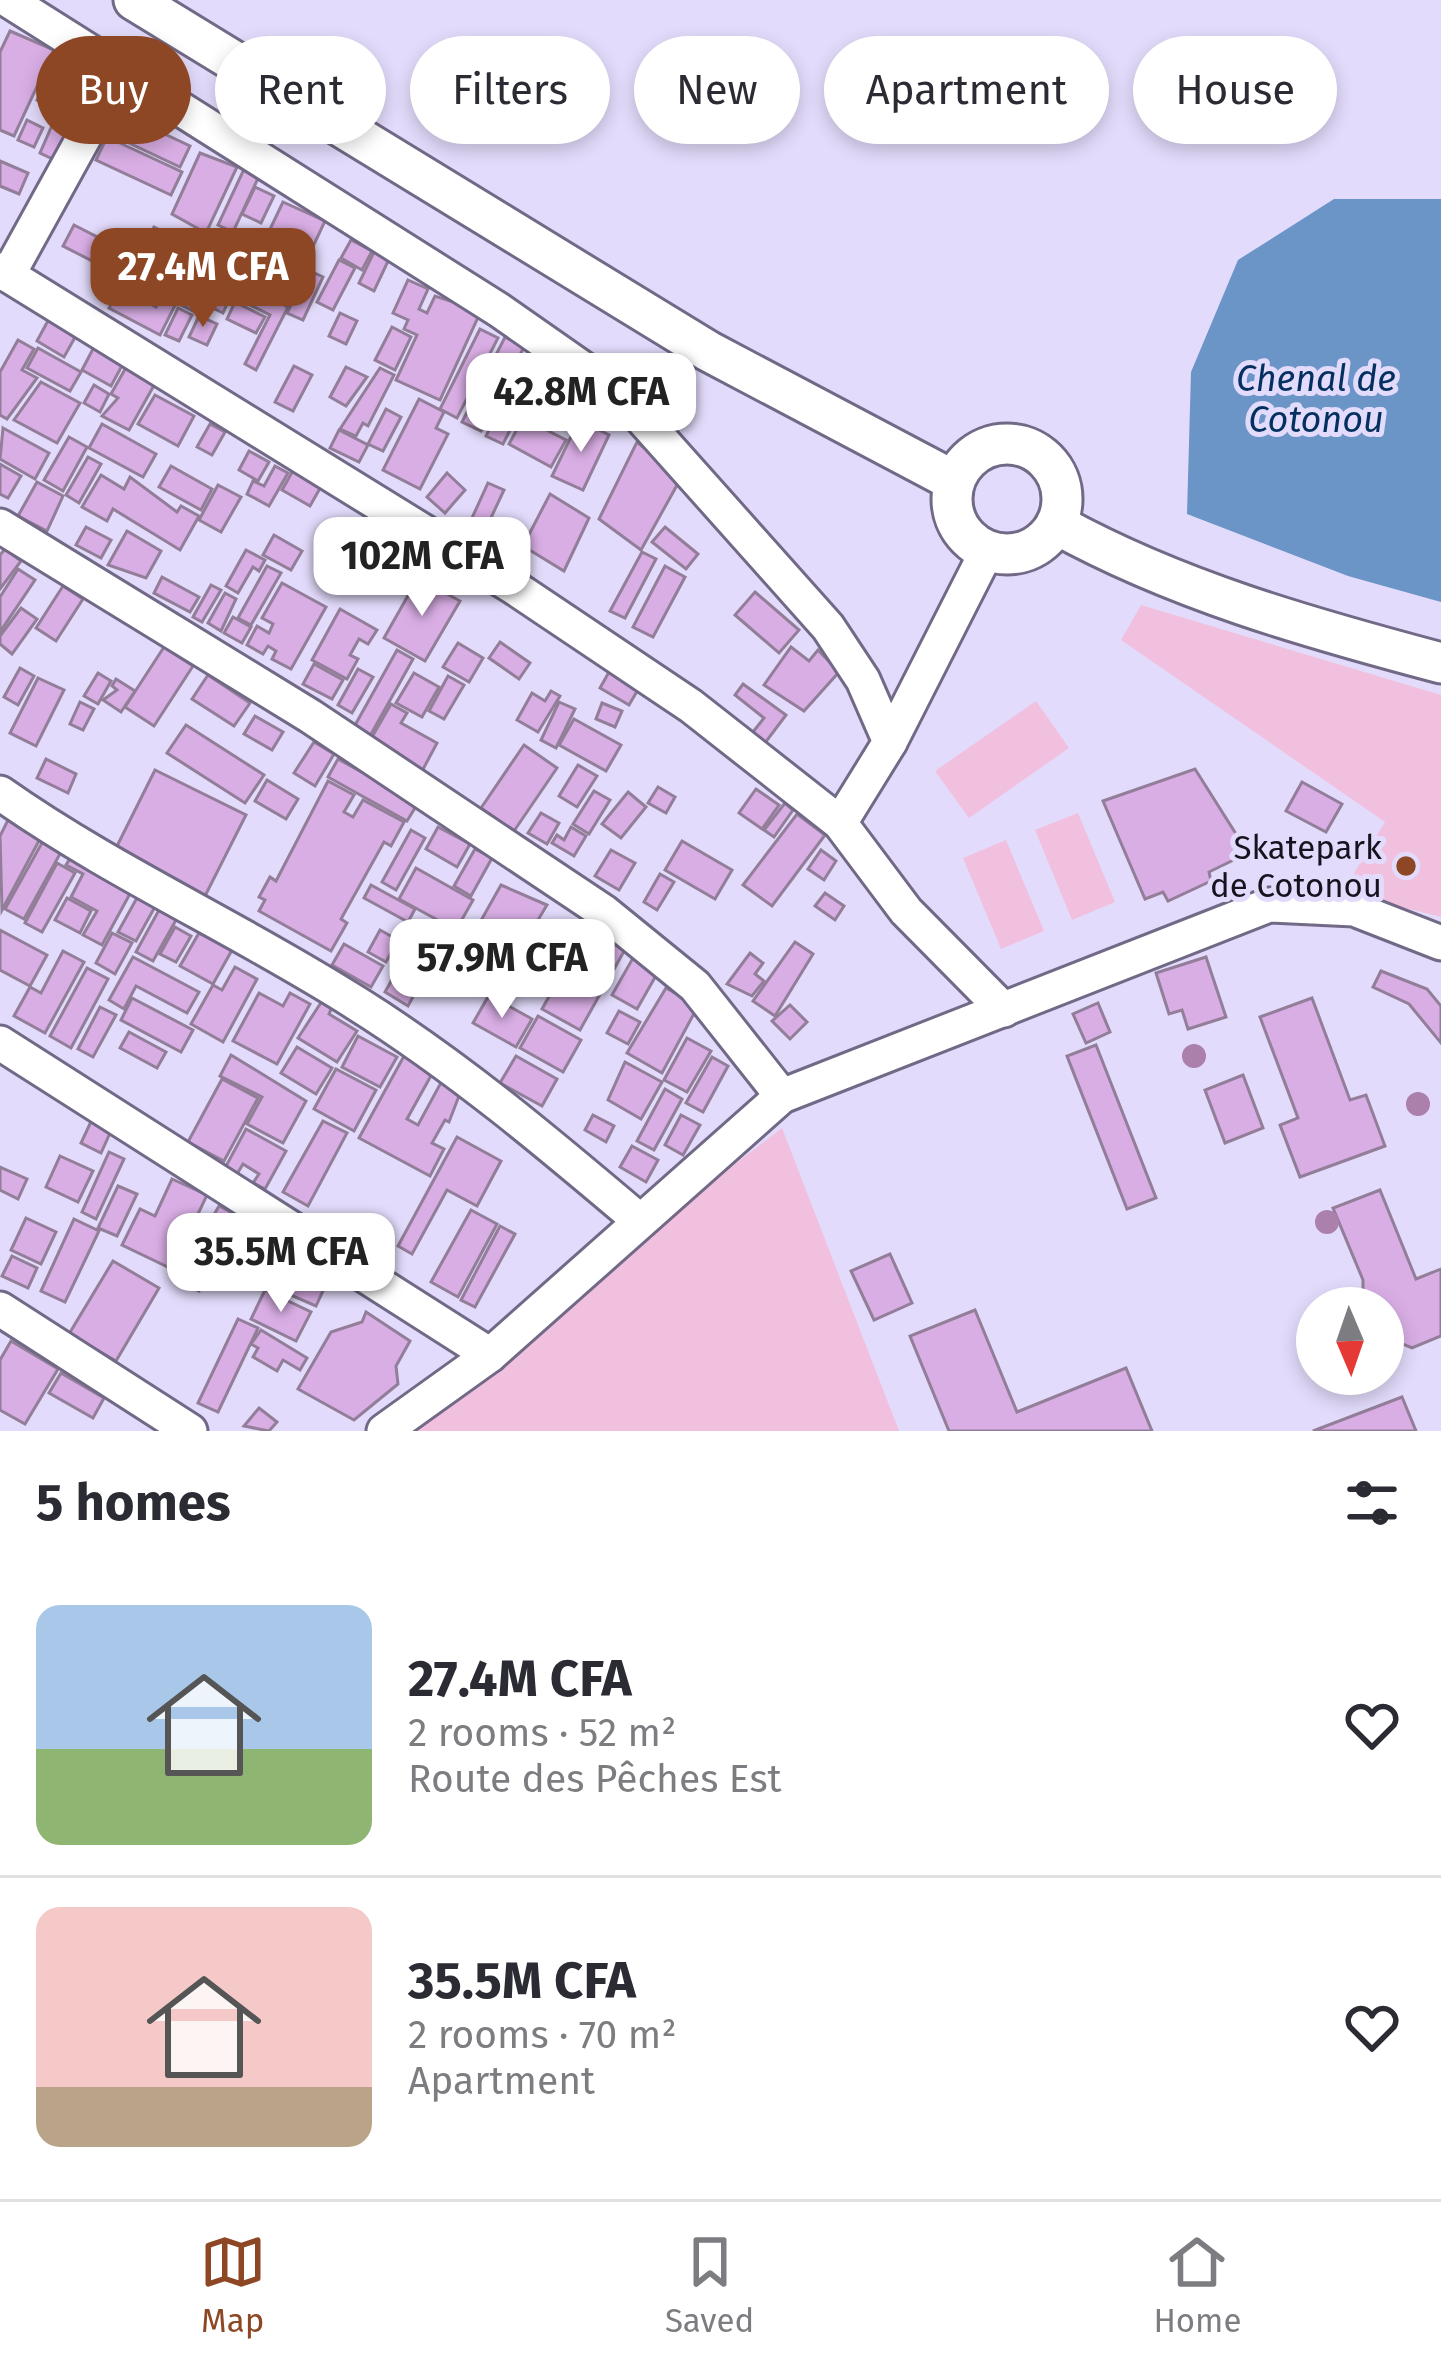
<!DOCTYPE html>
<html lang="en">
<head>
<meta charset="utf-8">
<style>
	:root { --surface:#fff; --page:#f7f7f7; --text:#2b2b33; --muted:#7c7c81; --line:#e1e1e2; --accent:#8e4724 }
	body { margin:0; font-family:"Fira Sans",sans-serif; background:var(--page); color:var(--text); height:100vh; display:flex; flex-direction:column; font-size:45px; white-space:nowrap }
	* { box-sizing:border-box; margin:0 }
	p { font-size:39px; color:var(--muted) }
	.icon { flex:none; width:66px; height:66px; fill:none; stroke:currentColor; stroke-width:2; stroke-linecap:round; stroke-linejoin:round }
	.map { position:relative; height:1431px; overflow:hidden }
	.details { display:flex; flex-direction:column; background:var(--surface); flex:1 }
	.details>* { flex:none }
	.top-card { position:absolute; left:36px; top:36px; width:1371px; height:108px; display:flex; gap:24px }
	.needle { width:78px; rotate:178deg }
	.buttons { position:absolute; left:1296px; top:1287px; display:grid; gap:24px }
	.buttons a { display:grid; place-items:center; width:108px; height:108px; border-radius:50%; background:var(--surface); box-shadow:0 6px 18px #0003; font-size:60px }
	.price { position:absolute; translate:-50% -102px; padding:0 27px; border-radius:24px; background:#fff; color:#222; font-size:39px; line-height:78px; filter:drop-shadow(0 3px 6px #0008) }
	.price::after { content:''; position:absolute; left:50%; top:72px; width:36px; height:27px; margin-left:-18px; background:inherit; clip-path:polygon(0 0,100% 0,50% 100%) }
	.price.on { background:var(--accent); color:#fff }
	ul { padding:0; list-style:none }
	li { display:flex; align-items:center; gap:36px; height:300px; padding:0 36px }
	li+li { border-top:3px solid var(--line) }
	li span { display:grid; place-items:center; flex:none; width:336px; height:240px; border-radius:24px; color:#555 }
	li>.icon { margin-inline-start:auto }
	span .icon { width:144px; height:144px; fill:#fffc; stroke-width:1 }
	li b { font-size:51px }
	h2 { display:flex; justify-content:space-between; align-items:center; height:144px; padding:0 36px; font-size:51px }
	.tag { padding:0 42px; border-radius:54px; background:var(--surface); box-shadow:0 6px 18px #0003; font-size:42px; line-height:108px }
	.tag.on { background:var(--accent); color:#fff }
	.menu { display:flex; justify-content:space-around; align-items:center; height:168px; border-top:3px solid var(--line); background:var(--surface); font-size:33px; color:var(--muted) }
	.menu a { display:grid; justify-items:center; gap:6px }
	.menu .on { color:var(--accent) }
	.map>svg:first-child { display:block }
	.green { fill:#f1c0df }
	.water { fill:#6b94c7 }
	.building { fill:#d9aee5; stroke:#927e98; stroke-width:3 }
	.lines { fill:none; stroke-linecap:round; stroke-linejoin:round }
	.minor-casing { stroke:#716986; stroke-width:39 }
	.tertiary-casing { stroke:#716986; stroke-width:45 }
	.minor { stroke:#fff; stroke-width:33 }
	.tertiary { stroke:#fff; stroke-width:39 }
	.tree { fill:#ab80ab }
	.poi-dot { fill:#8e4724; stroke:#e3dbfb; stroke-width:4.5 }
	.labels { text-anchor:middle; stroke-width:10; stroke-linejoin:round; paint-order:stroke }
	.poi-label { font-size:33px; fill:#16131f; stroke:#e3dbfb; text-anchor:end }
	.water-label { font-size:36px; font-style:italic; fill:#03305f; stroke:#e3dbfb }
</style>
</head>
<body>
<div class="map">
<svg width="1441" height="1431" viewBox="0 0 1441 1431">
	<rect width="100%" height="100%" fill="#e3dbfb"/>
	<g class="green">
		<polygon points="1141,605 1441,695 1441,917 1378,901 1354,873 1385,822 1121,640"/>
		<polygon points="1036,701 1069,748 969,818 935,771"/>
		<polygon points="1078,813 1115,902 1072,920 1035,830"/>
		<polygon points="1006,840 1044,931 1001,949 963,858"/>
		<polygon points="782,1128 899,1431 388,1431"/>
	</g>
	<polygon class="water" points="1334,199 1441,199 1441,602 1348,576 1187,514 1191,372 1238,260"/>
	<g class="building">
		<polygon points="10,31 54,50 14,136 0,130 0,52"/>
		<polygon points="67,57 104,74 92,98 56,81"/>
		<polygon points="48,79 91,99 82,120 37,100"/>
		<polygon points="120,113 190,146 180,167 110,134"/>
		<polygon points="57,114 81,125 57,161 40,153"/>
		<polygon points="27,120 43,128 34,147 18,140"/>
		<polygon points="107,137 182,172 171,195 96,160"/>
		<polygon points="200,153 237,167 206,233 172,214"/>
		<polygon points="0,161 28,173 19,194 0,186"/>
		<polygon points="245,167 260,174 233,232 218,225"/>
		<polygon points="255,187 274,196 261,223 242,214"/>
		<polygon points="283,202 325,221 309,255 290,246 285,257 262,246"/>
		<polygon points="74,225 107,242 96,263 63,246"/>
		<polygon points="154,227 174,237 144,295 124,285"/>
		<polygon points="351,240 372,251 362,270 341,258"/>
		<polygon points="179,243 201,254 160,335 109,308 119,288 156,307 159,302 151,297"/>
		<polygon points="375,250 390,257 374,291 359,283"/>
		<polygon points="287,255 305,264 288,301 269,293"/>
		<polygon points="339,260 355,268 333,310 317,302"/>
		<polygon points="223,269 239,277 223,313 207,305"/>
		<polygon points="197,270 212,277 195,312 179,304"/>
		<polygon points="308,270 323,277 303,320 287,313"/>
		<polygon points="408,280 428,289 419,309 427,313 435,296 481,311 440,400 396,380 417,335 404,329 408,320 393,313"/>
		<polygon points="249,288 288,307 256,370 245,364 270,315 242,301"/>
		<polygon points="235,302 265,317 256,333 227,319"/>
		<polygon points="178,308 192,315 179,341 165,335"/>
		<polygon points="340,313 357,321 346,344 329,336"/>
		<polygon points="199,316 217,324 207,345 189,337"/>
		<polygon points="50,317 78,332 64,357 37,341"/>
		<polygon points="392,327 411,337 395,370 375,360"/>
		<polygon points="480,329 498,338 457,418 440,409"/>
		<polygon points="505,337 524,347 481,431 462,422"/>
		<polygon points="18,340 34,349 22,370 37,378 7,419 0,415 0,372"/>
		<polygon points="95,345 124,362 111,386 82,370"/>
		<polygon points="38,348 81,372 70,391 27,368"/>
		<polygon points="524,360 541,369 503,444 486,436"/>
		<polygon points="128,364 157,380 129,430 102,416 118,398 111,394"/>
		<polygon points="294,366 312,375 293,411 275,402"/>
		<polygon points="346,367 367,377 346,406 330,397"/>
		<polygon points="380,368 394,375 368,426 363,423 356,436 340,429"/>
		<polygon points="41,382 80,403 57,443 14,420"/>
		<polygon points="94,385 109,394 100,412 84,403"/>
		<polygon points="155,395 194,416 178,446 138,424"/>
		<polygon points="419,399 444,412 436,428 448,434 420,489 383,470"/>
		<polygon points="386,409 401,417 383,451 368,444"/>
		<polygon points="523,418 566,440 551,467 509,444"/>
		<polygon points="579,420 609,435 583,490 552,476"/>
		<polygon points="102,424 156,454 143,477 89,448"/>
		<polygon points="210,424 225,432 212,455 197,447"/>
		<polygon points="3,428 49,453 35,479 0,459"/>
		<polygon points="339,430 368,445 359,462 330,448"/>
		<polygon points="69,437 87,447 63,491 44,480"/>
		<polygon points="637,442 681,478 641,550 599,519"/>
		<polygon points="249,451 269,462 258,481 239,470"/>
		<polygon points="88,457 101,464 79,503 66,495"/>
		<polygon points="0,464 21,476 8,498 0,494"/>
		<polygon points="171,466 212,489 201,510 159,487"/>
		<polygon points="275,466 288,473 269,506 247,494 253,481 264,486"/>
		<polygon points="295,467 323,483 310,506 282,490"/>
		<polygon points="447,473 465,490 445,513 427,497"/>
		<polygon points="101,475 124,489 130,477 177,512 181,506 199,516 180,550 113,509 107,521 82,507"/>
		<polygon points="37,482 63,496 47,531 18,516"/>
		<polygon points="488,483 504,490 482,537 466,531"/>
		<polygon points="218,485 241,497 221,532 199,520"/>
		<polygon points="550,494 589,518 564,571 523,546"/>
		<polygon points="86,527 111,540 101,558 76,545"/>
		<polygon points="665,527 698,554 686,569 652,542"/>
		<polygon points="127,531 161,551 146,578 108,565"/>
		<polygon points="274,535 302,551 291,570 263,555"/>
		<polygon points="372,537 390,547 379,567 361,556"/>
		<polygon points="5,549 21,561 0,589 0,555"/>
		<polygon points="246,550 265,560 259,571 253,567 238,593 226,586"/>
		<polygon points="642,552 656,559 625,618 610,611"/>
		<polygon points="361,562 377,570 366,590 351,581"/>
		<polygon points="267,566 281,573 251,625 238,618"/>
		<polygon points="665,566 685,577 653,637 633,627"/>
		<polygon points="18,569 35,580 0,632 0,597"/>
		<polygon points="162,577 199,597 190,612 154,593"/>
		<polygon points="418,578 460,601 425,661 384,638"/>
		<polygon points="282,583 326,607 291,669 272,659 276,651 268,646 263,654 247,645 257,626 269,633 273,624 262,618"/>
		<polygon points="211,585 221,590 202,622 193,617"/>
		<polygon points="63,586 83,599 56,641 36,628"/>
		<polygon points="755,592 799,630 779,653 735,615"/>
		<polygon points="225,593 236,599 221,631 208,623"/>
		<polygon points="21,608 37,619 12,654 0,644 0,636"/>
		<polygon points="340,609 377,630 368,644 359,639 350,655 358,659 347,679 312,660"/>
		<polygon points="233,617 251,627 242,643 224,633"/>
		<polygon points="500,642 530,663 519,679 489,658"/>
		<polygon points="458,643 483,658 469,682 443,667"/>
		<polygon points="164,647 193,666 154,726 125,707"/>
		<polygon points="791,647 809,661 818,650 839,672 804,711 764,685"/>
		<polygon points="397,650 413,659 370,736 354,727"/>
		<polygon points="314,664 343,680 332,699 303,684"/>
		<polygon points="613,665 643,681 629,705 600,688"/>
		<polygon points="20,668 34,676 18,705 4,697"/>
		<polygon points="358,669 373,677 352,713 338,705"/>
		<polygon points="98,673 111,681 98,704 84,696"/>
		<polygon points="414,673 439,687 422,717 396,703"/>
		<polygon points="208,675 250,703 234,726 192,699"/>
		<polygon points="448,676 464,685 444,719 429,711"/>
		<polygon points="38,678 64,690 36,746 10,733"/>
		<polygon points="116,679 135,691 121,712 103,700 117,690 112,686"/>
		<polygon points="743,684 786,715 762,747 749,737 764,718 735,695"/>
		<polygon points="551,691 560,696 538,732 517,720 532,693 545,701"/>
		<polygon points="80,702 94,709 83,730 70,724"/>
		<polygon points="559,702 575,709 556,748 541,740"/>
		<polygon points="602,703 622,711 615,727 596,719"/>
		<polygon points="391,704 407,713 401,723 437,743 421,773 368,744"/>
		<polygon points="255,716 283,732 272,750 244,734"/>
		<polygon points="574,719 621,745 606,771 559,745"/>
		<polygon points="186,725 264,775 245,803 167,753"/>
		<polygon points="314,742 334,754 315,786 294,773"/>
		<polygon points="524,745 557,768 514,831 481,808"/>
		<polygon points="46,759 76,774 68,793 37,778"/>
		<polygon points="338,759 418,803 407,821 328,777"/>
		<polygon points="578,765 597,776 577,807 559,796"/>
		<polygon points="1195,769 1248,853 1209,872 1211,881 1168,901 1163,892 1145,899 1103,801"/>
		<polygon points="155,770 246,815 204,898 113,854"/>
		<polygon points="267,780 298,799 286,819 255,801"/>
		<polygon points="328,781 354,795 344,812 353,817 363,800 404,822 391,846 384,842 341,919 347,923 331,951 259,911 265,900 259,897 270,877 276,881"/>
		<polygon points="1302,782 1342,804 1326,832 1286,811"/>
		<polygon points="658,787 675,797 666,813 648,803"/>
		<polygon points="756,789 779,805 762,829 739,813"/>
		<polygon points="594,791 610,800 589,834 573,824"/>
		<polygon points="628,792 646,807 621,838 602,824"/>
		<polygon points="785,803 793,810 774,837 764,830"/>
		<polygon points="541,813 559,823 547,844 528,833"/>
		<polygon points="797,814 825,835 772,906 743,885"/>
		<polygon points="8,820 41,837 2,910 0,836"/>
		<polygon points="438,827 470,844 457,867 426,849"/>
		<polygon points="571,827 586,836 574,856 552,843 557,835 564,840"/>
		<polygon points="411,830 425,838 396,890 382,882"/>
		<polygon points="43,841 61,852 24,919 5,909"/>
		<polygon points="682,841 732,870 715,899 665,870"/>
		<polygon points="475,849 492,858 471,896 454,886"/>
		<polygon points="611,850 635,863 619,890 595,876"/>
		<polygon points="821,850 836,861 824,880 808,869"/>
		<polygon points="71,857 132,890 102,945 83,935 97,911 71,897 83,874 66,865"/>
		<polygon points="57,863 75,873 42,932 25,923"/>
		<polygon points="416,868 473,900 456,930 399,899"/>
		<polygon points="660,874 674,882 657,910 644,902"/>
		<polygon points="371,885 415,909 408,922 364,898"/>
		<polygon points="501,885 547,905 501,981 471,964 476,955 465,949"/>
		<polygon points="825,893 844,906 835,920 815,906"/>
		<polygon points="138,896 156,905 136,941 118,932"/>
		<polygon points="67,898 91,911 80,933 55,920"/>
		<polygon points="159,910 176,920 153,961 136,952"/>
		<polygon points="583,919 599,928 578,967 585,970 606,932 628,944 580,1030 542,1009 551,993 526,979 544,946 556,952 561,928 573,935"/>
		<polygon points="414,925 446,943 434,964 402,946"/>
		<polygon points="175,927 191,936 176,962 160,954"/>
		<polygon points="0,930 47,955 30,986 0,970"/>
		<polygon points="380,930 398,940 386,962 368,952"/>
		<polygon points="112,933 132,943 115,974 96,963"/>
		<polygon points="199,933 232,950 213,984 180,966"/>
		<polygon points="795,942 813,954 775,1016 753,1001"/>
		<polygon points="344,944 383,966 371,987 332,965"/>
		<polygon points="63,951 84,962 45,1033 14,1016 30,987 41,993"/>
		<polygon points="750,953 763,963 755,974 764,981 752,996 727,984"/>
		<polygon points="406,955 429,967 408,1006 385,992"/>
		<polygon points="133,957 199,992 187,1013 136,986 124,1009 109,1000"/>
		<polygon points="1206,957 1226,1017 1188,1029 1182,1010 1169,1014 1156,973"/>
		<polygon points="633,958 658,972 637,1009 612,995"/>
		<polygon points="235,967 257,979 223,1042 191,1024 213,985 222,990"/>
		<polygon points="87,968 108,979 71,1048 50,1036"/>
		<polygon points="1381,971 1427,989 1441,1006 1441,1043 1409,1004 1373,987"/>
		<polygon points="666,988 698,1006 662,1073 627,1053"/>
		<polygon points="259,993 283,1006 290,993 310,1004 277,1064 233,1041"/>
		<polygon points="489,995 532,1019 516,1047 473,1023"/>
		<polygon points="132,998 193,1030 181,1052 121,1020"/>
		<polygon points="1312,998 1350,1100 1366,1095 1385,1146 1300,1177 1280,1125 1298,1118 1260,1017"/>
		<polygon points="322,1001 332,1007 329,1014 357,1031 337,1062 298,1038"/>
		<polygon points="1098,1003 1110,1032 1086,1043 1073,1014"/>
		<polygon points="790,1005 807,1022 790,1039 772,1021"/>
		<polygon points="100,1007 116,1015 93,1057 78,1049"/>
		<polygon points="619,1011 640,1022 628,1044 607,1033"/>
		<polygon points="538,1016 581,1040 563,1072 520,1048"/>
		<polygon points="129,1032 166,1052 157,1068 120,1048"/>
		<polygon points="358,1036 397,1057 380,1087 342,1067"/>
		<polygon points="687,1038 711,1051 687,1092 664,1080"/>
		<polygon points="1096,1045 1156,1198 1127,1209 1067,1056"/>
		<polygon points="297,1047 332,1068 316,1094 281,1073"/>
		<polygon points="231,1055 306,1101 283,1143 247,1124 262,1097 220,1076"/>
		<polygon points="404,1056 433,1072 407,1119 418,1125 444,1077 462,1088 449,1122 445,1120 432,1143 444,1149 430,1176 359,1138"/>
		<polygon points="516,1056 557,1079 542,1106 500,1083"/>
		<polygon points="712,1057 728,1066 703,1112 686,1103"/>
		<polygon points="625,1062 662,1082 641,1119 608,1100"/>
		<polygon points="336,1069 376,1090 354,1131 314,1109"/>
		<polygon points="1243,1075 1263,1128 1225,1143 1205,1090"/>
		<polygon points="222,1079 258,1098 224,1161 188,1142"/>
		<polygon points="665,1089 682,1099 654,1150 637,1141"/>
		<polygon points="95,1113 115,1122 101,1153 81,1143"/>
		<polygon points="593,1115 614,1126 606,1142 585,1130"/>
		<polygon points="681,1115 700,1125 683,1155 665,1145"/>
		<polygon points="323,1121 347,1133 308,1206 283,1192"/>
		<polygon points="246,1129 286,1151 265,1189 253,1183 259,1174 243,1164 237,1174 225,1168"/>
		<polygon points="457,1137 501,1161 477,1206 447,1190 412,1254 398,1246"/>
		<polygon points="632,1146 658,1160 646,1182 620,1167"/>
		<polygon points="109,1152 124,1159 96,1219 82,1212"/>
		<polygon points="60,1156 93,1171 78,1202 46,1187"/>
		<polygon points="0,1167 27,1179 18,1199 0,1190"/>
		<polygon points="172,1179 207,1195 172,1269 122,1245 140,1209 155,1216"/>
		<polygon points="118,1186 137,1194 117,1236 98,1228"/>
		<polygon points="1380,1190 1416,1279 1441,1269 1441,1336 1412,1348 1383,1336 1383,1308 1363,1308 1363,1280 1333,1208"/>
		<polygon points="219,1206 238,1216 209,1267 190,1256"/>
		<polygon points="471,1210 497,1224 458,1297 431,1282"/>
		<polygon points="26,1218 56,1232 41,1264 11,1250"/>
		<polygon points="74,1219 99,1231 65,1302 41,1291"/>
		<polygon points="500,1226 515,1234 475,1307 461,1300"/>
		<polygon points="253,1230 283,1243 267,1280 236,1266"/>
		<polygon points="288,1252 332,1271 316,1306 272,1287"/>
		<polygon points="890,1254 912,1303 874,1320 851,1271"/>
		<polygon points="12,1256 37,1268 28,1288 2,1276"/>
		<polygon points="182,1258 209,1270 199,1291 173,1279"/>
		<polygon points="113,1261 159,1288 116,1361 69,1334"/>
		<polygon points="265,1290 311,1312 296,1341 251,1319"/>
		<polygon points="975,1310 1017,1412 1126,1368 1152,1431 949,1431 910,1336"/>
		<polygon points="366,1312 410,1341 396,1366 398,1384 354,1420 298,1389 331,1332 362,1322"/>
		<polygon points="238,1319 258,1328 218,1412 198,1403"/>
		<polygon points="261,1330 307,1358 300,1370 283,1360 277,1371 253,1357 258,1348 251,1344"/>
		<polygon points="11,1341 58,1369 25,1424 0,1410 0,1360"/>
		<polygon points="61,1373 104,1398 93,1418 49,1393"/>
		<polygon points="1402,1397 1416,1431 1313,1431"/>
		<polygon points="259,1408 277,1422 269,1431 244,1426"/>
	</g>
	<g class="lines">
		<defs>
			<g id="minor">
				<polyline points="8,0 499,310 622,396 828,627 863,680 890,742 840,823"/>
				<polyline points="0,270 515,588 691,706 840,823 906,911 1004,1010"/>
				<polyline points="8,275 121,70"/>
				<polyline points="0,526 310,716 604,912 695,986 782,1096"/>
				<polyline points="890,742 987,551"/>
				<path d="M0,793C112,872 240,929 356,1003C458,1067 548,1143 640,1221"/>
				<polyline points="0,1043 490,1355"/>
				<polyline points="0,1309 190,1431"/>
				<polyline points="384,1431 490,1355 782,1096 1269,905 1354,909 1441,943"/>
			</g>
			<g id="tertiary">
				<polyline points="134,0 708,351 954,481"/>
				<circle cx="1007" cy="499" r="55"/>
				<path d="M1056,524C1175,590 1309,628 1441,663"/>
			</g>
		</defs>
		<use href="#minor" class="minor-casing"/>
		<use href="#tertiary" class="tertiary-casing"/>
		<use href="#minor" class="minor"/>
		<use href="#tertiary" class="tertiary"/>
	</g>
	<g class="tree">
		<circle cx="1194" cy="1056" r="12"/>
		<circle cx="1418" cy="1104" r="12"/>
		<circle cx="1327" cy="1222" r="12"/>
	</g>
	<circle class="poi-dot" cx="1406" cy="866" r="12"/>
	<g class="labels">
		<g class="poi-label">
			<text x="1382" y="859">Skatepark<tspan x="1382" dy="38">de Cotonou</tspan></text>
		</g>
		<g class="water-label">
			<text x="1316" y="391">Chenal de<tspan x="1316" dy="41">Cotonou</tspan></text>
		</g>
	</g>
</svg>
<div class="buttons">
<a><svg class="needle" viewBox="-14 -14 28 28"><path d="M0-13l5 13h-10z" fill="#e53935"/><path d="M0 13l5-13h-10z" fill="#7c7c81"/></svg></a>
</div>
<b class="price on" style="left:203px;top:330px">27.4M CFA</b>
<b class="price" style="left:581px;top:455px">42.8M CFA</b>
<b class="price" style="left:422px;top:619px">102M CFA</b>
<b class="price" style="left:502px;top:1021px">57.9M CFA</b>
<b class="price" style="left:281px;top:1315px">35.5M CFA</b>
<div class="top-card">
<a class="tag on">Buy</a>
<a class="tag">Rent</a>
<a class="tag">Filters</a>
<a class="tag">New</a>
<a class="tag">Apartment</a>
<a class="tag">House</a>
</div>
</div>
<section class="details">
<h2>5 homes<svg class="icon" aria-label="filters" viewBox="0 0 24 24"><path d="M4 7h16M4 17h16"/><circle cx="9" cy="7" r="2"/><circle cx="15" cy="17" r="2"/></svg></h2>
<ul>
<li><span style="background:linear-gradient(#a9c7e8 60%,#8fb573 0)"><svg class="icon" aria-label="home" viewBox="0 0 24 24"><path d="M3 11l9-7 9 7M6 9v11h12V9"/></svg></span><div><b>27.4M CFA</b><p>2 rooms · 52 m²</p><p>Route des Pêches Est</p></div><svg class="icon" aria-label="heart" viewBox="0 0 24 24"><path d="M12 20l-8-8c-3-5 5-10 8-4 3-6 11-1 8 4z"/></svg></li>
<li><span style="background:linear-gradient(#f6c9c9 75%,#b9a48a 0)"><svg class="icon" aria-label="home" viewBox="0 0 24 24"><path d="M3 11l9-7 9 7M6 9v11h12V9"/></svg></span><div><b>35.5M CFA</b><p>2 rooms · 70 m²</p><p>Apartment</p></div><svg class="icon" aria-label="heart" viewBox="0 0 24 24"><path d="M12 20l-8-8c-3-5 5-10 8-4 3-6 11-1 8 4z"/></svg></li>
</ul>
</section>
<nav class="menu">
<a class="on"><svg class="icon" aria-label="map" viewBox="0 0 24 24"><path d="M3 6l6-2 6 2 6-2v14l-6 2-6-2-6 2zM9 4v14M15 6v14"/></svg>Map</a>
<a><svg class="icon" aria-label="saved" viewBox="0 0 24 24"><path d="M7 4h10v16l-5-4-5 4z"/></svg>Saved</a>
<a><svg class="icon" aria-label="home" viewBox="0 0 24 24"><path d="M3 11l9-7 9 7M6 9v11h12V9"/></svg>Home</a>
</nav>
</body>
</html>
